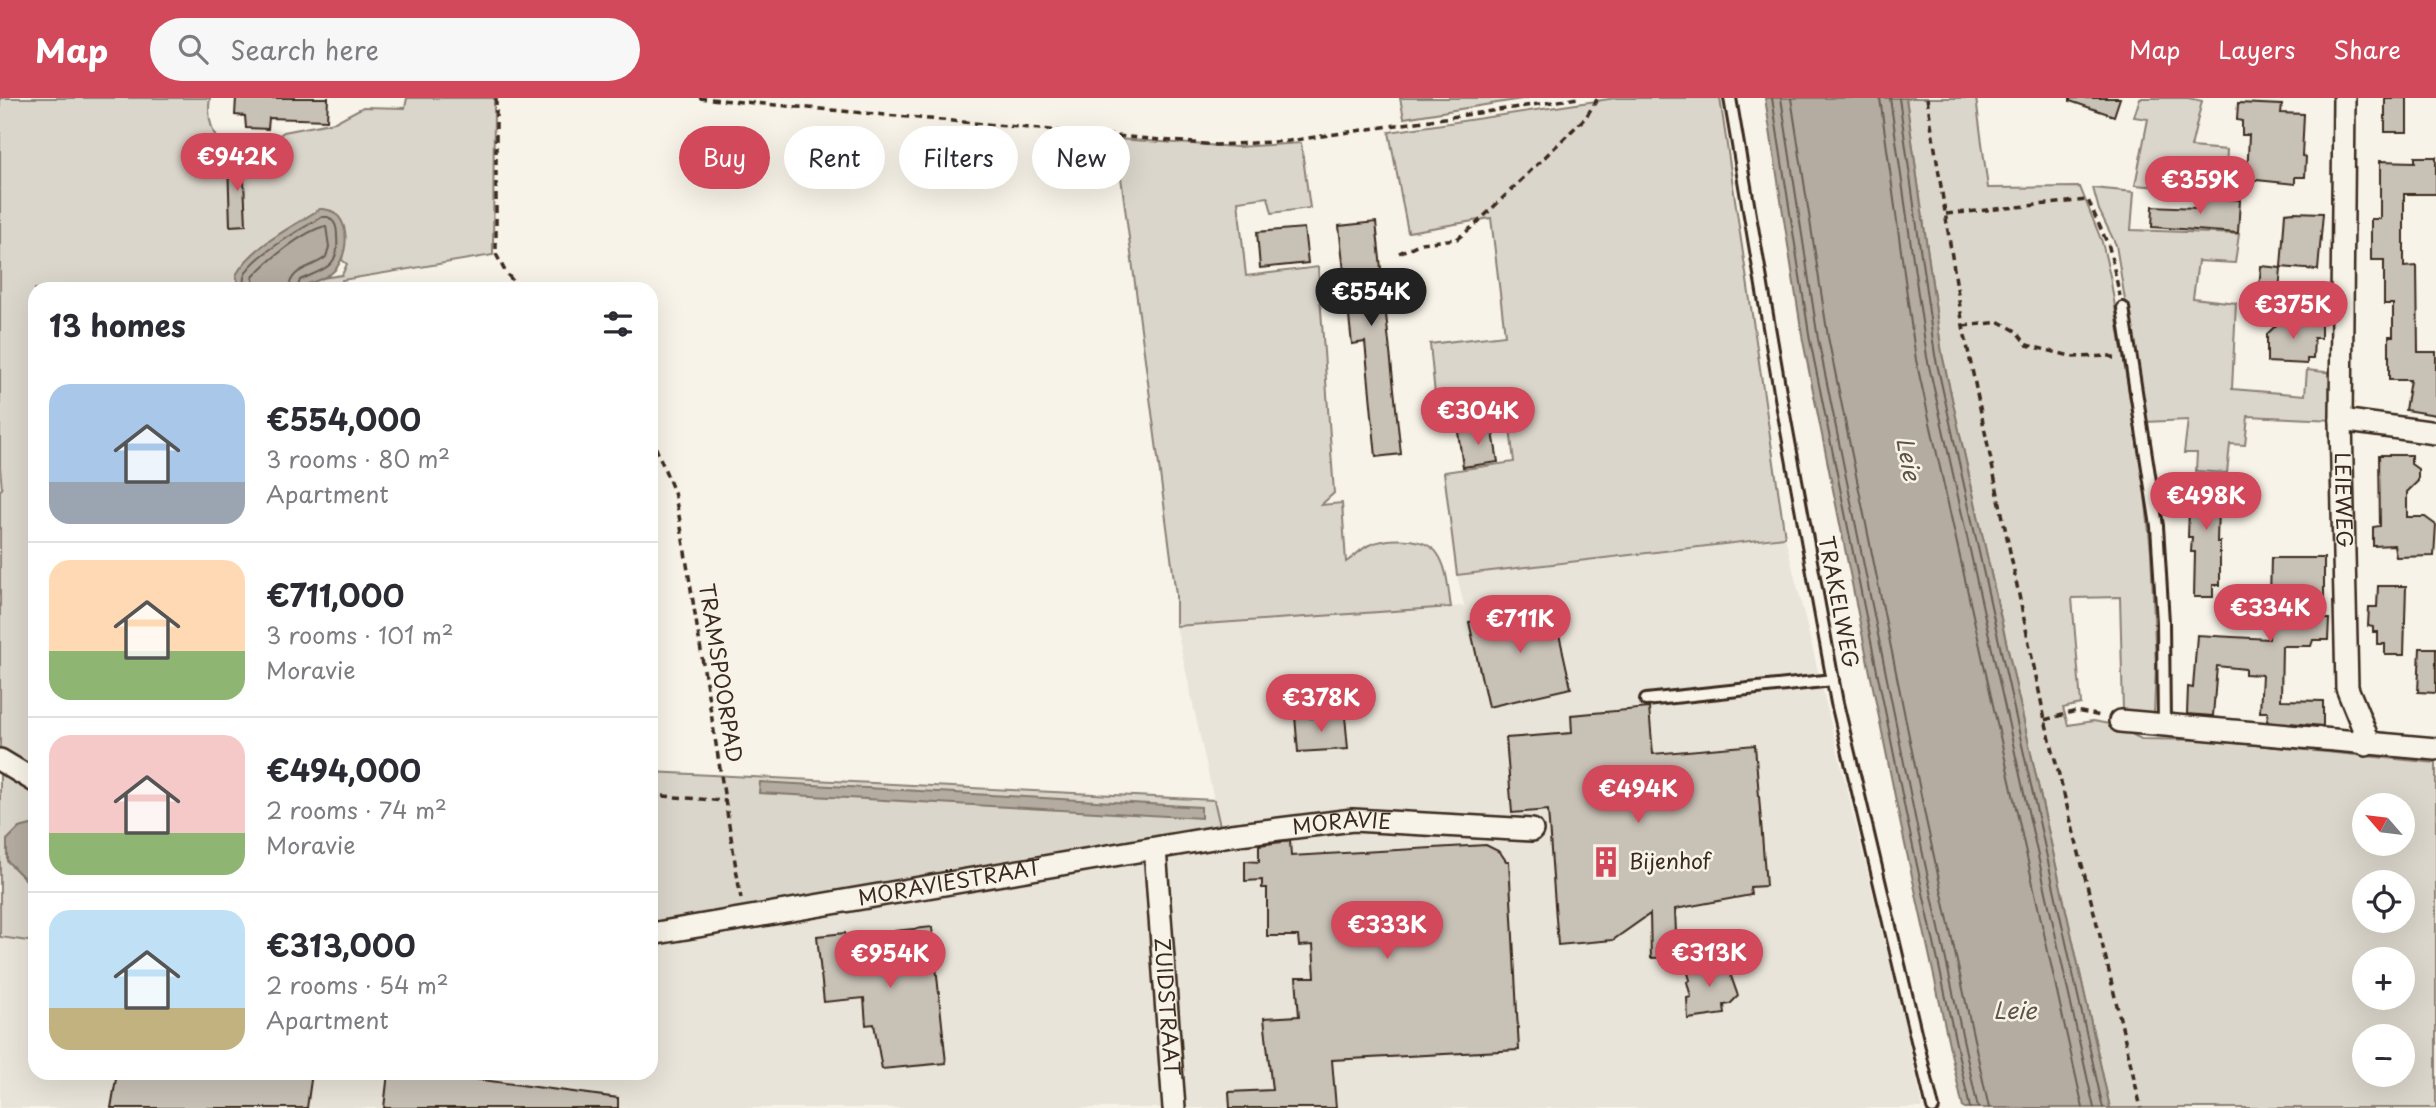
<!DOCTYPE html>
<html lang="en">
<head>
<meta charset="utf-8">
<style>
	:root { --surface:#fff; --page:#f7f7f7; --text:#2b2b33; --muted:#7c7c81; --line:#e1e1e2; --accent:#d1495b }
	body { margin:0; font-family:"Playpen Sans",sans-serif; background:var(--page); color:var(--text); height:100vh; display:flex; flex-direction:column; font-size:26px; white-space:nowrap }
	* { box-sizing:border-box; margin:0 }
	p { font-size:23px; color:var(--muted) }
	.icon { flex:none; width:38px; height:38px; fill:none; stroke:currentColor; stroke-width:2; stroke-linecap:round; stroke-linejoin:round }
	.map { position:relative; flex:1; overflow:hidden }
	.panel { position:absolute; left:28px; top:184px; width:630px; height:798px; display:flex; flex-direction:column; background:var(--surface); border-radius:21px; box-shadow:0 7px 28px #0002 }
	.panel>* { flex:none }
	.top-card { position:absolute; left:679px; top:28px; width:665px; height:63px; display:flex; gap:14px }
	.needle { width:46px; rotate:298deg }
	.tools { position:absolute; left:2352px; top:695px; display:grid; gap:14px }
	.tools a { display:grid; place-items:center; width:63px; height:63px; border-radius:50%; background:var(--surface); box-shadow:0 7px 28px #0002; font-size:35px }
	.price { position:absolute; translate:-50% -60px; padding:0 16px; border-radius:24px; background:var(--accent); color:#fff; font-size:23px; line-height:46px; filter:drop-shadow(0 2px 4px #0008) }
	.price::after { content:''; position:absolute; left:50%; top:42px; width:21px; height:16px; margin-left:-10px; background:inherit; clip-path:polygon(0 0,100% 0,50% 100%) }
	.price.current { background:#222; color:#fff }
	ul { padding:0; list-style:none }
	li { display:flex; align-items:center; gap:21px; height:175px; padding:0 21px }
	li+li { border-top:2px solid var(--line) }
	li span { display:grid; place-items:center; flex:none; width:196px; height:140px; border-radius:21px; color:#555 }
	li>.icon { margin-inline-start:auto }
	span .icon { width:84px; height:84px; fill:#fffc; stroke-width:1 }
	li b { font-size:30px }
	h2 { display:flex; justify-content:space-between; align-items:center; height:84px; padding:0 21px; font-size:30px }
	.pill { padding:0 24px; border-radius:32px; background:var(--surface); box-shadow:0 7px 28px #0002; font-size:24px; line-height:63px }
	.pill.current { background:var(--accent); color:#fff }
	header { display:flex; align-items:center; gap:42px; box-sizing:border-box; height:98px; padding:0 35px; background:var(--accent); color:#fff }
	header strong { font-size:33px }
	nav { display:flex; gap:38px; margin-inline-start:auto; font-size:24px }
	.search { width:490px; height:63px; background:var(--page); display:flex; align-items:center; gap:18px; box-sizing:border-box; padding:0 24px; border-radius:38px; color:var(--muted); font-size:26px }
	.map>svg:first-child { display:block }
	.built { fill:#e9e4d9 }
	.green { fill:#dbd6cb; stroke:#8b8074; stroke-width:2; fill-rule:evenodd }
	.water { fill:#b4aca0; stroke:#84786c; stroke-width:2 }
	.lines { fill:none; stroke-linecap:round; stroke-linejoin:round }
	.shore { stroke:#6b5e52; stroke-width:2 }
	.building { fill:#c8c1b6; stroke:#3b2a1e; stroke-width:2 }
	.lane-casing { stroke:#3b2a1e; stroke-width:16 }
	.street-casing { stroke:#3b2a1e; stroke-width:26 }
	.path { stroke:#3b2a1e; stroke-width:3.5; stroke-dasharray:7 5; stroke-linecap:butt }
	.lane { stroke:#f7f3e8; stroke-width:10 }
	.street { stroke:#f7f3e8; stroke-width:21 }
	.labels { text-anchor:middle; stroke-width:5; stroke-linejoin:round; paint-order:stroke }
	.street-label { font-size:21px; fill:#3b2a1e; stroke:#f7f3e8 }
	.poi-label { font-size:21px; fill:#3b2a1e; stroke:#f7f3e8; text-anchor:start }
	.water-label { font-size:23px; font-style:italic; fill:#5f5145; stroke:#f7f3e8 }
</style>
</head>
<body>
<header>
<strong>Map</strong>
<div class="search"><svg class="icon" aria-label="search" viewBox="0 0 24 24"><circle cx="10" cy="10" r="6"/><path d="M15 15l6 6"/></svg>Search here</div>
<nav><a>Map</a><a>Layers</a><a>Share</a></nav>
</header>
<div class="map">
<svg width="2436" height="1010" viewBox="0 0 2436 1010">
	<rect width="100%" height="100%" fill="#f7f3e8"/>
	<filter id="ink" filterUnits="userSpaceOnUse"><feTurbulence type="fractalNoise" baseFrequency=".0143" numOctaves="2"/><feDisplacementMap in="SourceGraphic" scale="14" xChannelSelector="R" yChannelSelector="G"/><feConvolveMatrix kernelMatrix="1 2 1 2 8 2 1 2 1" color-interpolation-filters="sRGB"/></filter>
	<g filter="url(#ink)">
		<polygon class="built" points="1785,439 1904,922 1923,1010 0,1010 0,839 35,844 35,975 651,975 651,845 1224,748 1176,528 1464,508 1457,477"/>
		<g class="green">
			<path d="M0,0H210C206,23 214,40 228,58L250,57L284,34L335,24L363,9L405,10L407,0H494L493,157L342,182V191H296L322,180L342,177L347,166L342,162L345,140L332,113L320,111L281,135L248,162L241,191H35V673L0,653V392L2,391L0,369Z"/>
			<polygon points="1400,0 1528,0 1404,20"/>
			<polygon points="1616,0 1720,0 1785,439 1457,477 1444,374 1514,364 1508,314 1438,327 1430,246 1505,237 1491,120 1408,134 1389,34"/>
			<path d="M1906,0H1976L1988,90L2080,89L2102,144L2110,178L2144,387L2151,453L2156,568L2154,616L2123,613L2120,499L2072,500L2081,606L2063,610L2068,627L2093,623L2115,627L2141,641L2205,642L2436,665V1010H2110L1942,256ZM2364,707H2403V746H2364ZM2364,784H2403V822H2364ZM2364,861H2403V900H2364ZM2364,938H2403V976H2364Z"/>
			<polygon points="2140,0 2188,0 2202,3 2191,49 2227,52 2225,94 2135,87 2148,21 2134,19"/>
			<path d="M1116,41L1237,49L1301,45L1310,110L1272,115L1268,99L1238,103L1246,178L1318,169L1334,395L1321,407L1342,405L1346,464C1354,459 1361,451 1369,447C1387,439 1425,438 1437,455C1448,470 1448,492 1451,509L1176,528V497Z"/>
			<polygon points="2093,90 2134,94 2131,132 2239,136 2235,165 2198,163 2193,200 2236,205 2232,291 2305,297 2307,272 2334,275 2335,322 2248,318 2245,347 2230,346 2227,375 2196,373 2197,355 2184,355 2188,322 2145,324 2116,147 2099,112"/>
			<polygon points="0,667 35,688 35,844 0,839"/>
			<polygon points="651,674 1214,702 1220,728 651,832"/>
		</g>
		<g class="water">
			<polygon points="1765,0 1906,0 1942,256 2110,1010 1963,1010 1901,728 1803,243"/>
			<path d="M320,111C355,110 351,166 327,178C297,194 273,191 240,191L236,177C253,147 292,129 320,111Z"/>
			<polygon points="760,684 1201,709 1201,720 759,695"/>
			<polygon points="35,726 35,786 26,782 7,763 7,742 19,730"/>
		</g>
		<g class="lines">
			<g class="shore">
				<polyline points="1772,0 1810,242 1908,726 1970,1010"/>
				<polyline points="1781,0 1818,241 1916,724 1978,1010"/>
				<polyline points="1791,0 1828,239 1926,722 1989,1010"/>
				<polyline points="1880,0 1916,262 2083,1010"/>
				<polyline points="1890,0 1927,259 2094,1010"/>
				<polyline points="1899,0 1935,257 2103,1010"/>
				<path d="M245,191C244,187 243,183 244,180C246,162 306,128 322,119H328C336,124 337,130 337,139C340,170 323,171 300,182L297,191"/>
				<path d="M254,191L253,179C267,163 305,132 326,128L329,149L326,159C313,170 290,170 289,191"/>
			</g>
		</g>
		<g class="building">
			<polygon points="236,0 328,0 327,22 269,20 268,31 246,30 245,18 235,17"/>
			<polygon points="2070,0 2120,0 2114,18 2070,3"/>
			<rect x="2385" y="0" width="22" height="34"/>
			<polygon points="2238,5 2282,7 2281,15 2304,16 2302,58 2306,59 2305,79 2295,79 2295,86 2247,81 2249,37 2242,37 2242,23 2237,22"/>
			<polygon points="2415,59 2436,59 2436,96 2404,96 2404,169 2417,168 2418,254 2436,254 2436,317 2405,312 2410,282 2389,282 2389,238 2393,238 2393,206 2384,206 2384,162 2371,162 2371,121 2380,121 2380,63 2415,64"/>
			<polygon points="243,61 246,127 230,128 228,62"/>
			<polygon points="2196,100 2240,102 2238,135 2152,129 2153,108 2196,110"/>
			<polygon points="2294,114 2323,115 2318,172 2281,169 2285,115"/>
			<polygon points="1376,124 1401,356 1376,359 1365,244 1352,246 1339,128"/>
			<polygon points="1304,130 1308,165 1260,170 1257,134"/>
			<polygon points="2261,168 2281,170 2279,193 2259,191"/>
			<polygon points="2289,215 2298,225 2303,217 2311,224 2321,224 2321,240 2314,240 2313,261 2307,261 2307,266 2267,264 2267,236"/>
			<polygon points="1492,328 1498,364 1463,369 1458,334"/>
			<polygon points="2379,357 2411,357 2411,366 2418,371 2418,383 2407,394 2407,419 2425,419 2436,427 2434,458 2396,459 2394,447 2373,448 2373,429 2380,428"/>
			<polygon points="2190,382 2230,383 2229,410 2218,410 2217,444 2220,444 2220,487 2213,487 2213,499 2194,499 2195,454 2191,454 2192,439 2188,439"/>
			<polygon points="2271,460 2324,460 2324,521 2329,521 2328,542 2313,542 2311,548 2282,548 2281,602 2323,603 2323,628 2267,623 2268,614 2260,614 2262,577 2245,576 2245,571 2217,568 2213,618 2187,616 2188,589 2193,590 2197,537 2269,541"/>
			<polygon points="2378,488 2406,488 2404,557 2385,557 2385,546 2377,546 2377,534 2373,534 2373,529 2368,528 2369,509 2377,509"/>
			<polygon points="1552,505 1571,590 1488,609 1469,524"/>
			<polygon points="2420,550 2436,550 2436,595 2418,594"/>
			<polygon points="1649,610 1653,656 1755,647 1766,788 1750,789 1751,797 1675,811 1677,859 1651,860 1650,816 1613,842 1558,847 1548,712 1512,715 1506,640 1572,635 1571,617"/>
			<polygon points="1310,617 1310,620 1345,618 1348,651 1298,654 1295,618"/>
			<polygon points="1290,743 1291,758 1486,747 1500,754 1506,763 1509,763 1519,952 1332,962 1336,1010 1230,1010 1229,994 1272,992 1264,920 1299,918 1296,879 1315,879 1313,847 1299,848 1298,838 1267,838 1267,790 1262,790 1262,782 1245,783 1245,763 1259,764 1259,747"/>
			<polygon points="932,829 946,965 882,971 874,926 866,927 864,900 824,904 817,838 845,835 846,838"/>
			<polygon points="1711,858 1723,869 1727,867 1738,898 1730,906 1724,907 1725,916 1688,921 1687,900 1691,899 1687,884 1690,882 1686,868"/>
			<polygon points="117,975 312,975 307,1010 111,1010"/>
			<polygon points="388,975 430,975 618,1000 618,1010 384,1010"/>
		</g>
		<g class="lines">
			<defs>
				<g id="lane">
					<polyline points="1730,0 1783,311 1837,605 1933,1010"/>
					<polyline points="2123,210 2157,428 2163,524 2164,628"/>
					<polyline points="1646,602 1833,582"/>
				</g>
				<g id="street">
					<path id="s1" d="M2344,0L2341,322L2347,590L2367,639L2366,647"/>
					<polyline points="2341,322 2436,335"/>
					<polyline points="2120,623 2436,651"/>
					<polyline points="0,662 35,683"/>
					<path id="s2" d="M1155,751L1174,1010"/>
					<path id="s3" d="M651,836L1231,737L1353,722L1532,732"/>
				</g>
			</defs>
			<use href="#lane" class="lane-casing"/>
			<use href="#street" class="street-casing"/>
			<g class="path">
				<polyline points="496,0 496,156 506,175 520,191"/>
				<polyline points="699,0 1216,47 1289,43 1579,0"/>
				<polyline points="1927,0 1963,228 2045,622 2107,865 2141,1010"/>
				<polyline points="1946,116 2088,102 2109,149 2120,198"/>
				<polyline points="1399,155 1421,145 1457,141 1476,126 1586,19 1598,0"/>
				<polyline points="1963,228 2000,224 2016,233 2027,247 2074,259 2110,258 2117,262"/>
				<polyline points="651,338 674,394 680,423 741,801"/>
				<polyline points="2045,622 2076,613 2101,618"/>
				<polyline points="651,697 725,703"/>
			</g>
			<use href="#lane" class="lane"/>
			<use href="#street" class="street"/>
		</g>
	</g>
	<defs>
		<symbol id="building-bare" viewBox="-9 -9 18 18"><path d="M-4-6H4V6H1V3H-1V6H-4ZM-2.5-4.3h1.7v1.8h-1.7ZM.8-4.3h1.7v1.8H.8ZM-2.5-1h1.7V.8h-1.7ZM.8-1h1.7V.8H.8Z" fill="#d1495b" stroke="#f7f3e8" stroke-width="2.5" paint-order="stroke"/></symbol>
	</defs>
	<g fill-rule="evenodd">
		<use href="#building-bare" x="1584" y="742" width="44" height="44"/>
	</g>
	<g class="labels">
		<g class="street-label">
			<text dy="7" stroke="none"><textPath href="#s1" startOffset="402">LEIEWEG</textPath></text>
			<text transform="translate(1838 504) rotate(79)" y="7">TRAKELWEG</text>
			<text transform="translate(720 575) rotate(81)" y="7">TRAMSPOORPAD</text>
			<text dy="7" stroke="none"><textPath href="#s3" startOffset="700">MORAVIE</textPath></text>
			<text dy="7" stroke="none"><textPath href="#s3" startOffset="303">MORAVIËSTRAAT</textPath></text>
			<text dy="7" stroke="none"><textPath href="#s2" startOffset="158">ZUIDSTRAAT</textPath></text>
		</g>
		<g class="poi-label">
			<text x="1629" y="771">Bijenhof</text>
		</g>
		<g class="water-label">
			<text transform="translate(1908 361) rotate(79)" y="8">Leie</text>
			<text x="2015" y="921">Leie</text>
		</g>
	</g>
</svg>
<div class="tools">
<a><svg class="needle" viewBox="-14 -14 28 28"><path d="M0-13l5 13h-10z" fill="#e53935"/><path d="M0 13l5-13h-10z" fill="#7c7c81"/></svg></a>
<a><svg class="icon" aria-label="locate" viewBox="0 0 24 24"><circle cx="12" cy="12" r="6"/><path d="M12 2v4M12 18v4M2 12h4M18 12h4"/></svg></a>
<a>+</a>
<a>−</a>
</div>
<b class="price" style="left:237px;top:95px">€942K</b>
<b class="price" style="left:2200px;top:118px">€359K</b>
<b class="price current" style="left:1371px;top:230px">€554K</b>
<b class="price" style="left:2293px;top:243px">€375K</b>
<b class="price" style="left:1478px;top:349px">€304K</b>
<b class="price" style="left:2206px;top:434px">€498K</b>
<b class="price" style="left:2270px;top:546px">€334K</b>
<b class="price" style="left:1520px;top:557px">€711K</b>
<b class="price" style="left:1321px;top:636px">€378K</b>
<b class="price" style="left:1638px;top:727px">€494K</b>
<b class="price" style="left:1387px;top:863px">€333K</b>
<b class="price" style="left:1709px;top:891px">€313K</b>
<b class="price" style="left:890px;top:892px">€954K</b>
<div class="top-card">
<a class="pill current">Buy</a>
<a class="pill">Rent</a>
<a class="pill">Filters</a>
<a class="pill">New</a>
</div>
<section class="panel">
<h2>13 homes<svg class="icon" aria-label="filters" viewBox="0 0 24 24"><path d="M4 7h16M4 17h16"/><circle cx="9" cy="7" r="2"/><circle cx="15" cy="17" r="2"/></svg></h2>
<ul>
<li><span style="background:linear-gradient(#a9c7e8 70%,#9aa5b1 0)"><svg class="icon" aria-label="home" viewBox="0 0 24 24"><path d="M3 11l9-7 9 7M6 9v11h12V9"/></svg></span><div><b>€554,000</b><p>3 rooms · 80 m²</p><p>Apartment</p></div></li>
<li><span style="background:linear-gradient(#ffd9b3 65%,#8fb573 0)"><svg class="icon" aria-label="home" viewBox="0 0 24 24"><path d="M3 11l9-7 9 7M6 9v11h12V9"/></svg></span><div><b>€711,000</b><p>3 rooms · 101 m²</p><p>Moravie</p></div></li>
<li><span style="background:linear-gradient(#f6c9c9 70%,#8fb573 0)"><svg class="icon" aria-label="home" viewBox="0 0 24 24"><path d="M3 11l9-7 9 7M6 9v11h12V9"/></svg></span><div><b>€494,000</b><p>2 rooms · 74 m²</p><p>Moravie</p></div></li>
<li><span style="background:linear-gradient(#bfe0f5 70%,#c2b280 0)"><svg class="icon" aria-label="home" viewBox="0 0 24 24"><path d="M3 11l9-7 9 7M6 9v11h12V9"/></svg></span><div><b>€313,000</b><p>2 rooms · 54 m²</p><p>Apartment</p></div></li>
</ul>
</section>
</div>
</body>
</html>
